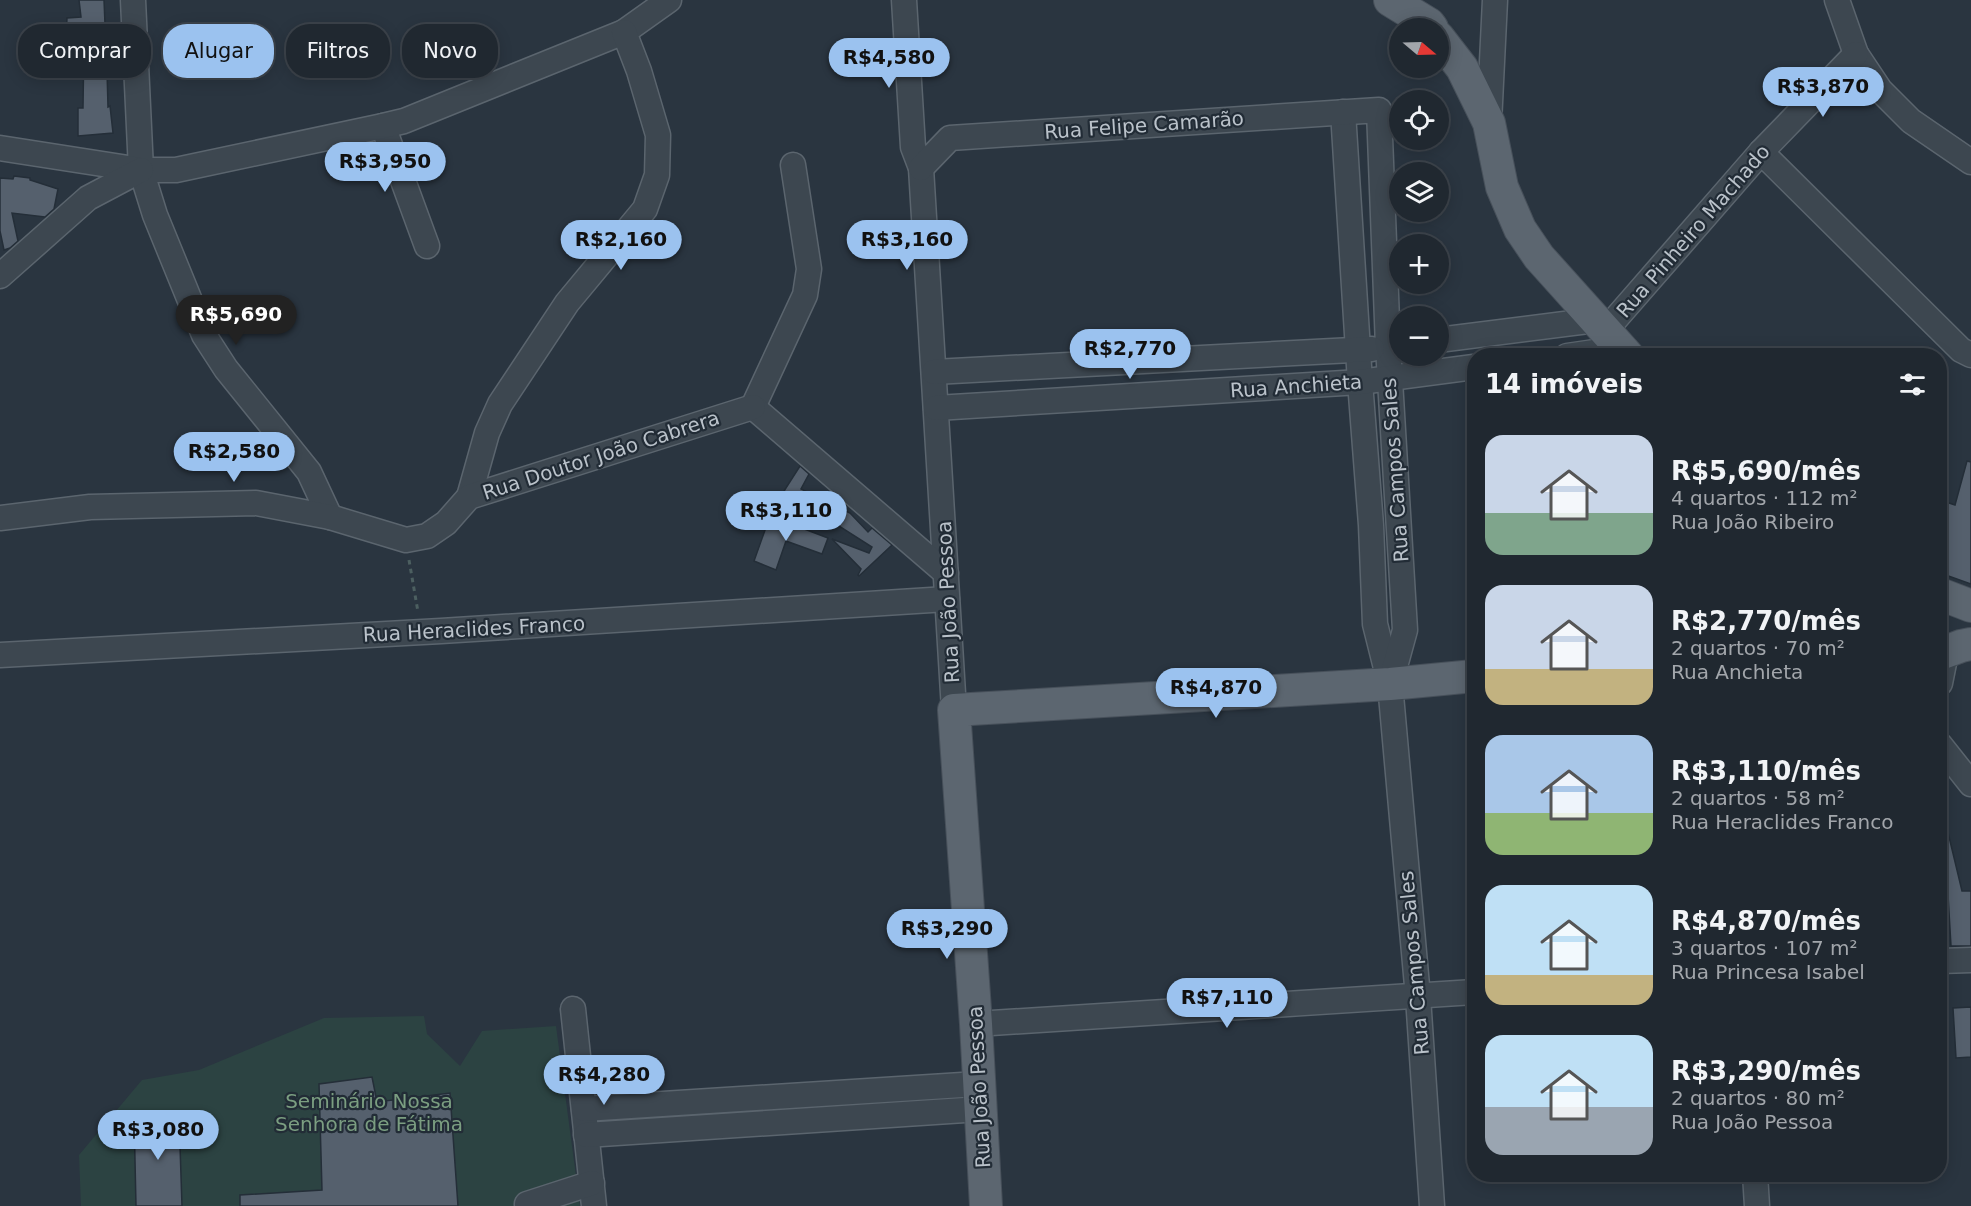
<!DOCTYPE html>
<html lang="pt">
<head>
<meta charset="utf-8">
<style>
	:root { --surface:#202830; --page:#283038; --text:#f1f3f6; --muted:#a2a6ab; --line:#3d444c; --accent:#9bc2ef }
	body { margin:0; font-family:"DejaVu Sans",sans-serif; background:var(--page); color:var(--text); height:100vh; display:flex; flex-direction:column; font-size:22px; white-space:nowrap }
	* { box-sizing:border-box; margin:0 }
	p { font-size:20px; color:var(--muted) }
	.icon { flex:none; width:33px; height:33px; fill:none; stroke:currentColor; stroke-width:2; stroke-linecap:round; stroke-linejoin:round }
	.map { position:relative; flex:1; overflow:hidden }
	.drawer { position:absolute; left:1467px; top:348px; width:480px; height:834px; display:flex; flex-direction:column; background:var(--surface); border-radius:24px; box-shadow:0 3px 15px #0003,0 0 0 2px var(--line) }
	.drawer>* { flex:none }
	.guide { position:absolute; left:18px; top:24px; width:570px; height:54px; display:flex; gap:12px }
	.needle { width:39px; rotate:109deg }
	.tools { position:absolute; left:1389px; top:18px; display:grid; gap:12px }
	.tools a { display:grid; place-items:center; width:60px; height:60px; border-radius:50%; background:var(--surface); box-shadow:0 3px 15px #0003,0 0 0 2px var(--line); font-size:30px }
	.price { position:absolute; translate:-50% -51px; padding:0 14px; border-radius:21px; background:var(--accent); color:#111; font-size:20px; line-height:39px; filter:drop-shadow(0 2px 3px #0008) }
	.price::after { content:''; position:absolute; left:50%; top:36px; width:18px; height:14px; margin-left:-9px; background:inherit; clip-path:polygon(0 0,100% 0,50% 100%) }
	.price.selected { background:#222; color:#fff }
	ul { padding:0; list-style:none }
	li { display:flex; align-items:center; gap:18px; height:150px; padding:0 18px }
	li span { display:grid; place-items:center; flex:none; width:168px; height:120px; border-radius:18px; color:#555 }
	li>.icon { margin-inline-start:auto }
	span .icon { width:72px; height:72px; fill:#fffc; stroke-width:1 }
	li b { font-size:26px }
	h2 { display:flex; justify-content:space-between; align-items:center; height:72px; padding:0 18px; font-size:26px }
	.chip { padding:0 21px; border-radius:24px; background:var(--surface); box-shadow:0 3px 15px #0003,0 0 0 2px var(--line); font-size:21px; line-height:54px }
	.chip.selected { background:var(--accent); color:#111 }
	.map>svg:first-child { display:block }
	.green { fill:#2c4342 }
	.building { fill:#55606d; stroke:#242e38; stroke-width:1.5 }
	.lines { fill:none; stroke-linecap:round; stroke-linejoin:round }
	.minor-casing { stroke:#5b656e; stroke-width:27 }
	.major-casing { stroke:#47505a; stroke-width:34 }
	.path { stroke:#4c5f60; stroke-width:3; stroke-dasharray:4.5 4.5; stroke-linecap:butt }
	.minor { stroke:#3d4750; stroke-width:24 }
	.major { stroke:#5c6670; stroke-width:32 }
	.labels { text-anchor:middle; stroke-width:4.5; stroke-linejoin:round; paint-order:stroke }
	.street-label { font-size:20px; fill:#bac2ca; stroke:#222c36 }
	.park-label { font-size:20px; fill:#7b9e81; stroke:#222c36 }
</style>
</head>
<body>
<div class="map">
<svg width="1971" height="1206" viewBox="0 0 1971 1206">
	<rect width="100%" height="100%" fill="#2a3540"/>
	<polygon class="green" points="424,1016 427,1034 460,1066 482,1031 556,1026 580,1206 81,1206 79,1155 142,1080 199,1070 324,1018"/>
	<g class="building">
		<polygon points="79,0 104,0 106,48 110,49 110,71 107,70 108,107 110,106 113,133 78,136 78,108 83,108 84,38 66,38 67,18 81,17"/>
		<polygon points="14,176 30,178 30,180 58,189 54,209 45,217 12,213 18,241 10,248 4,250 0,231 0,178 13,179"/>
		<polygon points="1967,461 1971,462 1971,584 1940,573 1940,500 1955,505"/>
		<polygon points="800,466 809,474 801,489 850,513 868,532 872,528 892,545 859,576 858,575 861,569 832,539 869,553 872,547 784,491"/>
		<polygon points="770,516 828,538 822,554 786,541 776,570 754,561"/>
		<polygon points="1940,820 1945,820 1962,891 1971,891 1971,946 1951,946 1948,895 1940,863"/>
		<polygon points="1971,1007 1971,1057 1956,1058 1953,1008"/>
		<polygon points="372,1077 377,1102 450,1093 458,1206 240,1206 240,1195 322,1190 319,1084"/>
		<polygon points="134,1115 179,1115 182,1206 136,1206"/>
	</g>
	<g class="lines">
		<defs>
			<g id="minor">
				<polyline points="133,0 141,170 155,215 204,335 226,369 309,472 330,517"/>
				<polyline points="904,0 913,147 921,168 954,710"/>
				<polyline points="1837,0 1856,54 1880,90 1911,121 1971,162"/>
				<polyline points="1343,112 1360,382 1371,525 1375,624 1390,684 1418,997 1432,1206"/>
				<polyline points="1489,123 1495,0"/>
				<polyline points="383,126 427,246"/>
				<polyline points="0,148 141,170 176,170 383,126 404,121 624,32 669,0"/>
				<polyline points="1761,152 1961,350 1971,355"/>
				<polyline points="921,168 950,138 1379,110 1388,347 1405,630 1391,681"/>
				<polyline points="0,276 88,198 141,170"/>
				<polyline points="1605,331 1761,152 1856,54"/>
				<polyline points="1438,340 1596,320"/>
				<polyline points="1567,356 1622,348"/>
				<polyline points="934,372 1372,349"/>
				<polyline points="753,407 805,295 809,269 793,165"/>
				<polyline points="753,407 946,573"/>
				<polyline points="936,408 1360,382 1474,367"/>
				<polyline points="469,497 487,433 500,404 567,303 645,209 657,175 658,135 639,71 624,32"/>
				<polyline points="0,518 90,507 256,503 330,517 406,540 427,536 446,523 469,497 753,407"/>
				<polyline points="0,655 441,631 947,599"/>
				<polyline points="1940,683 1946,653"/>
				<polyline points="1940,745 1971,784"/>
				<polyline points="1940,961 1971,960"/>
				<polyline points="573,1009 594,1206"/>
				<polyline points="976,1024 1474,992"/>
				<polyline points="584,1109 978,1084"/>
				<polyline points="586,1135 980,1109"/>
				<polyline points="1755,1174 1757,1206"/>
				<polyline points="527,1204 592,1183"/>
			</g>
			<g id="major">
				<polyline points="1390,0 1429,24 1432,28"/>
				<polyline points="1438,37 1462,68 1489,123 1502,187 1520,229 1539,257 1628,356"/>
				<polyline points="1940,594 1971,606"/>
				<polyline points="1940,654 1961,646 1971,644"/>
				<polyline points="986,1206 976,1024 954,710 1390,684 1474,676"/>
			</g>
		</defs>
		<use href="#minor" class="minor-casing"/>
		<use href="#major" class="major-casing"/>
		<polyline class="path" points="409,560 418,612"/>
		<use href="#minor" class="minor"/>
		<use href="#major" class="major"/>
	</g>
	<g class="labels">
		<g class="street-label">
			<text transform="translate(1144 125) rotate(-4)" y="7">Rua Felipe Camarão</text>
			<text transform="translate(1693 231) rotate(-49)" y="7">Rua Pinheiro Machado</text>
			<text transform="translate(1296 386) rotate(-4)" y="7">Rua Anchieta</text>
			<text transform="translate(601 455) rotate(-18)" y="7">Rua Doutor João Cabrera</text>
			<text transform="translate(1395 470) rotate(-94)" y="7">Rua Campos Sales</text>
			<text transform="translate(948 602) rotate(-93)" y="7">Rua João Pessoa</text>
			<text transform="translate(474 629) rotate(-3)" y="7">Rua Heraclides Franco</text>
			<text transform="translate(1414 963) rotate(-95)" y="7">Rua Campos Sales</text>
			<text transform="translate(979 1087) rotate(-93)" y="7">Rua João Pessoa</text>
		</g>
		<g class="park-label">
			<text x="369" y="1108">Seminário Nossa<tspan x="369" dy="23">Senhora de Fátima</tspan></text>
		</g>
	</g>
</svg>
<div class="tools">
<a><svg class="needle" viewBox="-14 -14 28 28"><path d="M0-13l5 13h-10z" fill="#e53935"/><path d="M0 13l5-13h-10z" fill="#a2a6ab"/></svg></a>
<a><svg class="icon" aria-label="locate" viewBox="0 0 24 24"><circle cx="12" cy="12" r="6"/><path d="M12 2v4M12 18v4M2 12h4M18 12h4"/></svg></a>
<a><svg class="icon" aria-label="layers" viewBox="0 0 24 24"><path d="M12 4l9 5-9 5-9-5zM3 14l9 5 9-5"/></svg></a>
<a>+</a>
<a>−</a>
</div>
<b class="price" style="left:889px;top:89px">R$4,580</b>
<b class="price" style="left:1823px;top:118px">R$3,870</b>
<b class="price" style="left:385px;top:193px">R$3,950</b>
<b class="price" style="left:621px;top:271px">R$2,160</b>
<b class="price" style="left:907px;top:271px">R$3,160</b>
<b class="price selected" style="left:236px;top:346px">R$5,690</b>
<b class="price" style="left:1130px;top:380px">R$2,770</b>
<b class="price" style="left:234px;top:483px">R$2,580</b>
<b class="price" style="left:786px;top:542px">R$3,110</b>
<b class="price" style="left:1216px;top:719px">R$4,870</b>
<b class="price" style="left:947px;top:960px">R$3,290</b>
<b class="price" style="left:1227px;top:1029px">R$7,110</b>
<b class="price" style="left:604px;top:1106px">R$4,280</b>
<b class="price" style="left:158px;top:1161px">R$3,080</b>
<div class="guide">
<a class="chip">Comprar</a>
<a class="chip selected">Alugar</a>
<a class="chip">Filtros</a>
<a class="chip">Novo</a>
</div>
<section class="drawer">
<h2>14 imóveis<svg class="icon" aria-label="filters" viewBox="0 0 24 24"><path d="M4 7h16M4 17h16"/><circle cx="9" cy="7" r="2"/><circle cx="15" cy="17" r="2"/></svg></h2>
<ul>
<li><span style="background:linear-gradient(#c9d6e8 65%,#7fa58c 0)"><svg class="icon" aria-label="home" viewBox="0 0 24 24"><path d="M3 11l9-7 9 7M6 9v11h12V9"/></svg></span><div><b>R$5,690/mês</b><p>4 quartos · 112 m²</p><p>Rua João Ribeiro</p></div></li>
<li><span style="background:linear-gradient(#c9d6e8 70%,#c2b280 0)"><svg class="icon" aria-label="home" viewBox="0 0 24 24"><path d="M3 11l9-7 9 7M6 9v11h12V9"/></svg></span><div><b>R$2,770/mês</b><p>2 quartos · 70 m²</p><p>Rua Anchieta</p></div></li>
<li><span style="background:linear-gradient(#a9c7e8 65%,#8fb573 0)"><svg class="icon" aria-label="home" viewBox="0 0 24 24"><path d="M3 11l9-7 9 7M6 9v11h12V9"/></svg></span><div><b>R$3,110/mês</b><p>2 quartos · 58 m²</p><p>Rua Heraclides Franco</p></div></li>
<li><span style="background:linear-gradient(#bfe0f5 75%,#c2b280 0)"><svg class="icon" aria-label="home" viewBox="0 0 24 24"><path d="M3 11l9-7 9 7M6 9v11h12V9"/></svg></span><div><b>R$4,870/mês</b><p>3 quartos · 107 m²</p><p>Rua Princesa Isabel</p></div></li>
<li><span style="background:linear-gradient(#bfe0f5 60%,#9aa5b1 0)"><svg class="icon" aria-label="home" viewBox="0 0 24 24"><path d="M3 11l9-7 9 7M6 9v11h12V9"/></svg></span><div><b>R$3,290/mês</b><p>2 quartos · 80 m²</p><p>Rua João Pessoa</p></div></li>
</ul>
</section>
</div>
</body>
</html>
